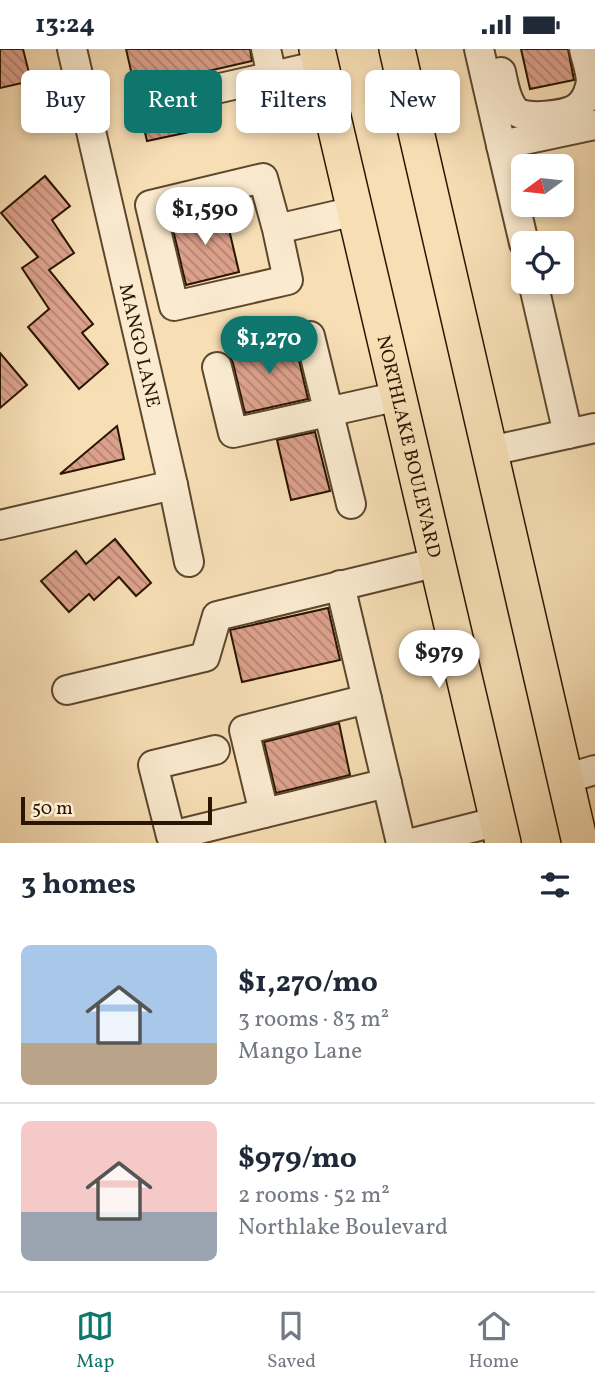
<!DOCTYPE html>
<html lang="en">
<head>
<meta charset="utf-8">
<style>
	:root { --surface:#fff; --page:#f2f2f3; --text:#1f2937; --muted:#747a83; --line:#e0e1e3; --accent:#0f766e }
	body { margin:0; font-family:Vollkorn,serif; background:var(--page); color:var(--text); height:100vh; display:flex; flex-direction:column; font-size:26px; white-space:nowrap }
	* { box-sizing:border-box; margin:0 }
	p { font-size:23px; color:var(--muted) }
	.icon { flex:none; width:38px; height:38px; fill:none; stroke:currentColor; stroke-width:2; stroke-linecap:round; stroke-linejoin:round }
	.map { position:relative; height:794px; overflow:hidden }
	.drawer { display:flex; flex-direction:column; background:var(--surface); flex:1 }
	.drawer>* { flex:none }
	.banner { position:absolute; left:21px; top:21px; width:553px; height:63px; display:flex; gap:14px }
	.needle { width:46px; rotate:255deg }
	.controls { position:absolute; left:511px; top:105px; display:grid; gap:14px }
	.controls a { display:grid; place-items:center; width:63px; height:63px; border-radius:10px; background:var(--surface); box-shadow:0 4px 10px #0003; font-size:35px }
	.scale { position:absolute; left:21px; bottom:18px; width:191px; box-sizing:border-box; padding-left:7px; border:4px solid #291500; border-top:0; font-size:19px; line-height:24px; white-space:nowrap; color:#291500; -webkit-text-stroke:5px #faeacf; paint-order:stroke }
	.price { position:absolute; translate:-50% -60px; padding:0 16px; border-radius:24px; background:#fff; color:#222; font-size:23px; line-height:46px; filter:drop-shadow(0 2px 4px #0008) }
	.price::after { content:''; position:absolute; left:50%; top:42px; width:21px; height:16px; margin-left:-10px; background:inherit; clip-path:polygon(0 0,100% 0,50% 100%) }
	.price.active { background:var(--accent); color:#fff }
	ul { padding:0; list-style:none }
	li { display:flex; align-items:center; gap:21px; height:175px; padding:0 21px }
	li+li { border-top:2px solid var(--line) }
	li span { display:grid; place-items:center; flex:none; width:196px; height:140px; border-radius:10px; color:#555 }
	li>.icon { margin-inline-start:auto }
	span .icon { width:84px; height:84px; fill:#fffc; stroke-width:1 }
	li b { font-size:30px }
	h2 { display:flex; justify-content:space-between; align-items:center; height:84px; padding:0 21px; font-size:30px }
	.tag { padding:0 24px; border-radius:10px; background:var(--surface); box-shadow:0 4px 10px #0003; font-size:24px; line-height:63px }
	.tag.active { background:var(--accent); color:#fff }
	.status { display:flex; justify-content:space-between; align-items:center; height:49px; padding:0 35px; background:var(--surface); direction:ltr }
	.status svg { height:19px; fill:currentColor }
	.tab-bar { display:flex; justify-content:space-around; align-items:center; height:98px; border-top:2px solid var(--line); background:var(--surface); font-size:19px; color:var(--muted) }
	.tab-bar a { display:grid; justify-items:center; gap:4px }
	.tab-bar .active { color:var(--accent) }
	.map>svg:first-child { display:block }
	.building { fill:url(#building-back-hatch); stroke:#291500; stroke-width:2 }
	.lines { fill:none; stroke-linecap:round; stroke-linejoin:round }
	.minor-casing { stroke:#5c472d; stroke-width:32 }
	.major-casing { stroke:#291500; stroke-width:38 }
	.minor { stroke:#faeacf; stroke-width:28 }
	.major { stroke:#f7deb5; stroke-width:35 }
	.labels { text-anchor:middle; stroke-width:5; stroke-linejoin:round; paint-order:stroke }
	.street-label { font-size:19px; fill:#291500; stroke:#faeacf }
</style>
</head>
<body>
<div class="status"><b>13:24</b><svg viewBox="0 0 49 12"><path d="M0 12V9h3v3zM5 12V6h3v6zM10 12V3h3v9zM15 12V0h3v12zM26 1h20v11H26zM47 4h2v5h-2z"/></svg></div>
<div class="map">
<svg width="595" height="794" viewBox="0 0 595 794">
	<defs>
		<pattern id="building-back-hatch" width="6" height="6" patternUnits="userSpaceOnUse" patternTransform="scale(1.75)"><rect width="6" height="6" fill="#dca18c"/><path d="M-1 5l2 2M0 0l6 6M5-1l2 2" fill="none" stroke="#b28270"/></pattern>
	</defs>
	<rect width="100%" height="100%" fill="#f7deb5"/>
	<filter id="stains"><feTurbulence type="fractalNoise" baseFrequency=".00286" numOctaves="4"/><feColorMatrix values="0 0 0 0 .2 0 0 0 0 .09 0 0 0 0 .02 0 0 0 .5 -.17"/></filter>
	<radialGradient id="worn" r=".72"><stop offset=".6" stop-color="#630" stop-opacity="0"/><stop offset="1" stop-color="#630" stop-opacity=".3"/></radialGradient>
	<g class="building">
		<polygon points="0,0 23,0 31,32 0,39"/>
		<polygon points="126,0 250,0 252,12 182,28 184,37 182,47 188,57 194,82 147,92"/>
		<polygon points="521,0 568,0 574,31 530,40"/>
		<polygon points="45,127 70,157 52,171 74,204 49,221 93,275 82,284 108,315 79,340 28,278 49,260 22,219 38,208 1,164"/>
		<polygon points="224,159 239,223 186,236 171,172"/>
		<polygon points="294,290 308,350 245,364 233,314 229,305"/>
		<polygon points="0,304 27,336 0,359"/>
		<polygon points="117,377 124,410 60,425"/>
		<polygon points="315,383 330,442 291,451 277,391"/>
		<polygon points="115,490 151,534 136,547 119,528 94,551 89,545 69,563 41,532 76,502 86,515"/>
		<polygon points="328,559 340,611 242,633 230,581"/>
		<polygon points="339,674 350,726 276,744 264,693"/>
	</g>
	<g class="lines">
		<defs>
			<g id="minor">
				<path id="s1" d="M72,0L173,436L189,513"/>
				<polyline points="266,0 272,27"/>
				<polyline points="479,0 501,96 595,76"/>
				<path d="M501,23C504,36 506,54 517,63C527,71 565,66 575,60C583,55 588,46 590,37C593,27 586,11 584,0"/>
				<polyline points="198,44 321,16"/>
				<polyline points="501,96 524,194"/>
				<polyline points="277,180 288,231 174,257 150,156 263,129 277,180 355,162"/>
				<polyline points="533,233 568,385"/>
				<polyline points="310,287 351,455"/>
				<polyline points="217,318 233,384 399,347"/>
				<polyline points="490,402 595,379"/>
				<polyline points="0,476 173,436"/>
				<polyline points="340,536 401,794"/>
				<polyline points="67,641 205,608 217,567 438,513"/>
				<polyline points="215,701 153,716 171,787 387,734"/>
				<polyline points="565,730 595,721"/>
				<polyline points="264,764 244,681 367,650"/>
				<polyline points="412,794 499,772"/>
			</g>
			<g id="major">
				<path id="s2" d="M317,0L503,794"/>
				<polyline points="397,0 580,794"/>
			</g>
		</defs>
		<use href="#minor" class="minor-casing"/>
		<use href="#major" class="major-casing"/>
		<use href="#minor" class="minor"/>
		<use href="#major" class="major"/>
	</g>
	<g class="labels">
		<g class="street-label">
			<text dy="7" stroke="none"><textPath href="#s1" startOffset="304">MANGO LANE</textPath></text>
			<text dy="7" stroke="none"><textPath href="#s2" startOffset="408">NORTHLAKE BOULEVARD</textPath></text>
		</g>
	</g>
	<rect width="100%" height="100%" filter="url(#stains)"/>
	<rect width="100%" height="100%" fill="url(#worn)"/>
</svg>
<div class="controls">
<a><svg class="needle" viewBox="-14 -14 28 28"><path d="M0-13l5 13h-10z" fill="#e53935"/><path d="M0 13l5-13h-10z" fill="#747a83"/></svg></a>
<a><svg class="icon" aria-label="locate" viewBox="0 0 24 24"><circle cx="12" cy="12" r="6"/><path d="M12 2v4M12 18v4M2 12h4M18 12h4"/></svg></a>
</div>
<div class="scale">50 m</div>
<b class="price" style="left:205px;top:198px">$1,590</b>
<b class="price active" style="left:269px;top:327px">$1,270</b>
<b class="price" style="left:439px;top:641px">$979</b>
<div class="banner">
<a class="tag">Buy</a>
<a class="tag active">Rent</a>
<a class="tag">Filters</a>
<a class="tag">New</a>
</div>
</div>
<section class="drawer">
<h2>3 homes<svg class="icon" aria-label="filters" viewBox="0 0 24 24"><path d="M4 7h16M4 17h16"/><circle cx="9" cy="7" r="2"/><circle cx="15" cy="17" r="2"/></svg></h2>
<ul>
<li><span style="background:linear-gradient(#a9c7e8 70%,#b9a48a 0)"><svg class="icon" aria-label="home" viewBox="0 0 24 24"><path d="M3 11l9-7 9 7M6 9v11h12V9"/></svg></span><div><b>$1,270/mo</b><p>3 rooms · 83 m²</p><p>Mango Lane</p></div></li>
<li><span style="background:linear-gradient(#f6c9c9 65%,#9aa5b1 0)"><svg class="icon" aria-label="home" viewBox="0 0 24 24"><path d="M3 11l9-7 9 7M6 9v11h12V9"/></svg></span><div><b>$979/mo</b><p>2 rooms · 52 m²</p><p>Northlake Boulevard</p></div></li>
</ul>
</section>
<nav class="tab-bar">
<a class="active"><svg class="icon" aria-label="map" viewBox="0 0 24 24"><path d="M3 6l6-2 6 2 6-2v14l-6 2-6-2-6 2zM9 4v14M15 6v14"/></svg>Map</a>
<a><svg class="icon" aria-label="saved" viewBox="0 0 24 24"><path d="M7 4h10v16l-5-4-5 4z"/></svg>Saved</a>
<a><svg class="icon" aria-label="home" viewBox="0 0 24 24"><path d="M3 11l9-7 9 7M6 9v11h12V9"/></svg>Home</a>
</nav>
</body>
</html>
